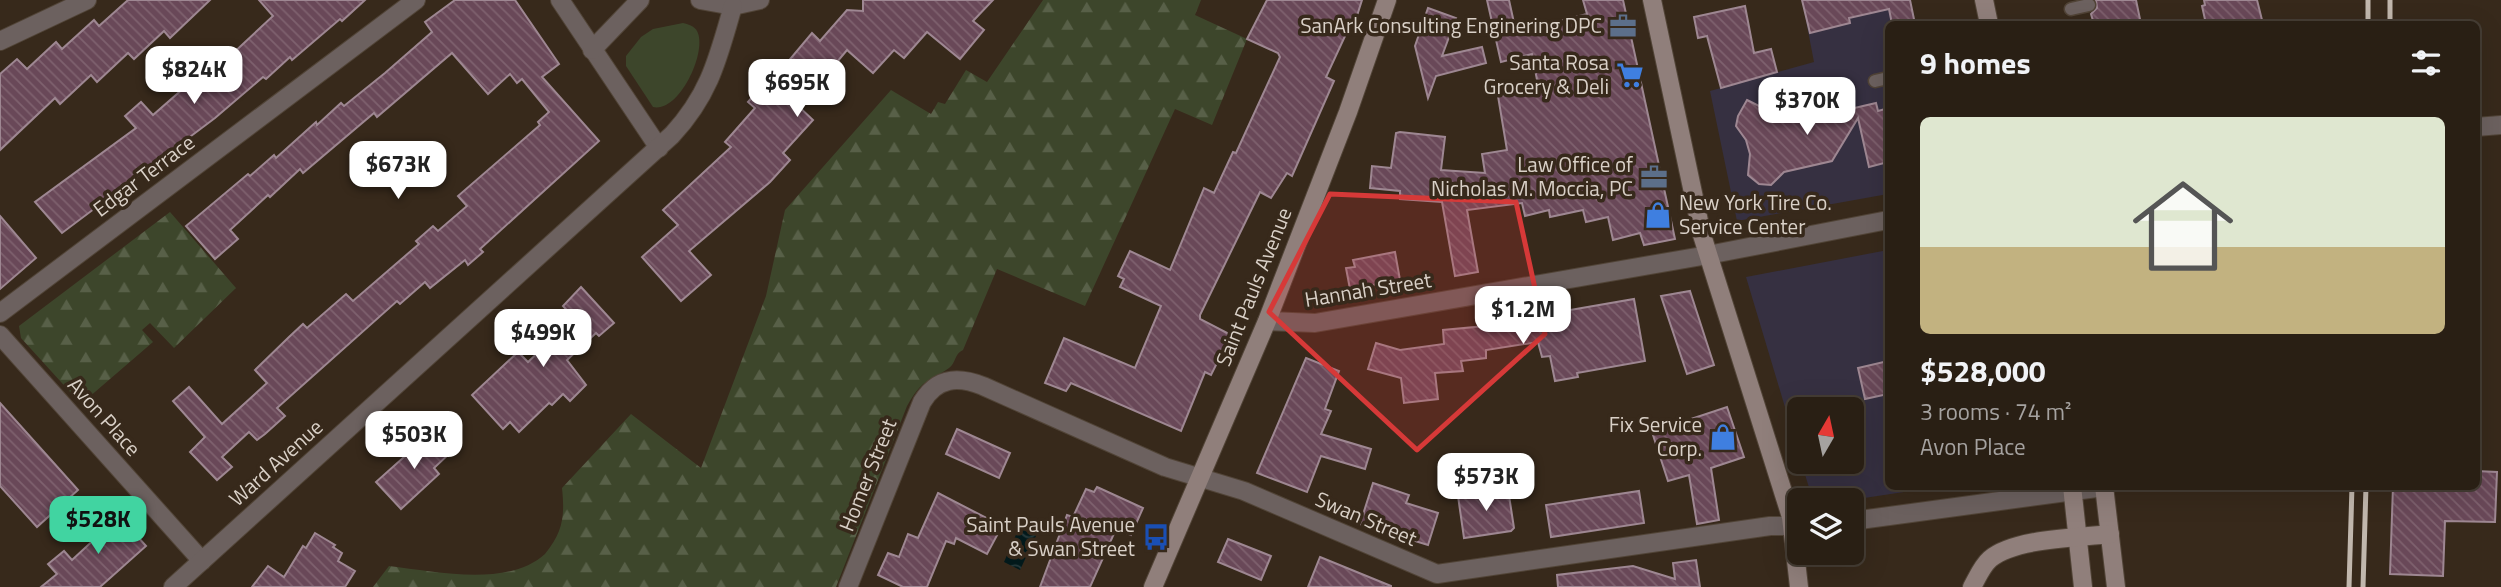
<!DOCTYPE html>
<html lang="en">
<head>
<meta charset="utf-8">
<style>
	:root { --surface:#291f14; --page:#31271d; --text:#f1f3f6; --muted:#a5a2a0; --line:#453d34; --accent:#41d4a1 }
	body { margin:0; font-family:"Titillium Web",sans-serif; background:var(--page); color:var(--text); height:100vh; display:flex; flex-direction:column; font-size:26px; white-space:nowrap }
	* { box-sizing:border-box; margin:0 }
	p { font-size:23px; color:var(--muted) }
	.icon { flex:none; width:38px; height:38px; fill:none; stroke:currentColor; stroke-width:2; stroke-linecap:round; stroke-linejoin:round }
	.map { position:relative; flex:1; overflow:hidden }
	.details { position:absolute; left:1885px; top:21px; width:595px; height:469px; display:flex; flex-direction:column; background:var(--surface); border-radius:10px; box-shadow:0 7px 28px #0002,0 0 0 2px var(--line) }
	.details>* { flex:none }
	.needle { width:46px; rotate:9deg }
	.tools { position:absolute; left:1787px; top:397px; display:grid; gap:14px }
	.tools a { display:grid; place-items:center; width:77px; height:77px; border-radius:10px; background:var(--surface); box-shadow:0 7px 28px #0002,0 0 0 2px var(--line); font-size:35px }
	.price { position:absolute; translate:-50% -60px; padding:0 16px; border-radius:14px; background:#fff; color:#222; font-size:23px; line-height:46px; filter:drop-shadow(0 2px 4px #0008) }
	.price::after { content:''; position:absolute; left:50%; top:42px; width:21px; height:16px; margin-left:-10px; background:inherit; clip-path:polygon(0 0,100% 0,50% 100%) }
	.price.current { background:var(--accent); color:#111 }
	ul { padding:0; list-style:none }
	li { display:grid; align-content:center; gap:14px; height:371px; padding:0 35px }
	li+li { border-top:2px solid var(--line) }
	li span { display:grid; place-items:center; height:217px; border-radius:10px; color:#555 }
	li>.icon { margin-inline-start:auto }
	span .icon { width:126px; height:126px; fill:#fffc; stroke-width:1 }
	li b { font-size:30px }
	h2 { display:flex; justify-content:space-between; align-items:center; height:84px; padding:0 35px; font-size:30px }
	.map>svg:first-child { display:block }
	.commercial { fill:#363041 }
	.grass { fill:#3d462b }
	.forest { fill:url(#forest-firs) }
	.water { fill:url(#water-waves) }
	.building { fill:url(#building-back-hatch); stroke:#9e8792; stroke-width:2 }
	.lines { fill:none; stroke-linecap:round; stroke-linejoin:round }
	.lane-casing { stroke:#514437; stroke-width:15 }
	.street-casing { stroke:#514437; stroke-width:20 }
	.secondary-casing { stroke:#514437; stroke-width:20 }
	.lane { stroke:#6c615f; stroke-width:12 }
	.street { stroke:#6c615f; stroke-width:18 }
	.secondary { stroke:#907f7b; stroke-width:18 }
	.rail { stroke:#c1b7ad; stroke-width:5 }
	.marked { fill:#d63938; fill-opacity:0.2; stroke:#d63938; stroke-width:5; stroke-linejoin:round }
	.labels { text-anchor:middle; stroke-width:7; stroke-linejoin:round; paint-order:stroke }
	.poi-label { font-size:21px; fill:#d9d0c7; stroke:#37291b; text-anchor:end }
	.street-label { font-size:21px; fill:#d9d0c7; stroke:#37291b }
</style>
</head>
<body>
<div class="map">
<svg width="2501" height="587" viewBox="0 0 2501 587">
	<defs>
		<pattern id="forest-firs" width="22" height="20" patternUnits="userSpaceOnUse" patternTransform="scale(1.75)"><rect width="22" height="20" fill="#3d462b"/><path d="M5 1l3.5 6h-7zM16 11l3.5 6h-7z" fill="#586048"/></pattern>
		<pattern id="water-waves" width="16" height="10" patternUnits="userSpaceOnUse" patternTransform="scale(1.75)"><rect width="16" height="10" fill="#02191b"/><path d="M0 5q4-4 8 0t8 0" fill="none" stroke="#26393b"/></pattern>
		<pattern id="building-back-hatch" width="6" height="6" patternUnits="userSpaceOnUse" patternTransform="scale(1.75)"><rect width="6" height="6" fill="#694858"/><path d="M-1 5l2 2M0 0l6 6M5-1l2 2" fill="none" stroke="#7e616e"/></pattern>
	</defs>
	<rect width="100%" height="100%" fill="#37291b"/>
	<g class="commercial">
		<polygon points="1802,0 1910,0 1915,24 1888,24 1888,194 1737,221 1710,91 1814,62"/>
		<polygon points="1888,250 1888,486 1937,487 1851,500 1813,500 1801,462 1852,462 1852,410 1799,410 1799,454 1746,277"/>
	</g>
	<path class="grass" d="M683,23C688,24 694,26 697,31C708,51 679,113 653,107L626,66V56L641,37L653,29Z"/>
	<g class="forest">
		<path d="M1043,0H1201L1195,15L1247,39L1212,125L1175,109L1085,306L997,269L963,350C954,354 956,363 949,368C926,384 923,378 907,406L836,587H373L389,566C438,572 509,587 545,554C563,532 565,516 562,488L631,414L701,468L766,296L785,210L891,90L931,114L938,102L945,104L966,70L987,82Z"/>
		<polygon points="170,212 236,288 174,348 150,323 142,330 153,342 81,404 21,338 19,326"/>
	</g>
	<polygon class="water" points="1019,528 1036,536 1020,570 1004,562"/>
	<g class="building">
		<polygon points="128,0 210,0 170,38 164,31 134,59 128,53 97,82 91,75 60,104 55,98 0,150 0,74 17,59 27,69 56,42 62,49 94,20 99,26"/>
		<polygon points="259,0 365,0 342,21 340,19 292,60 290,57 266,79 263,77 215,118 62,233 35,202 136,128 125,116 141,102 153,115 225,52 229,57 273,16"/>
		<polygon points="455,0 515,0 559,64 542,77 599,141 480,249 483,252 468,265 465,260 430,288 425,282 400,304 397,301 277,408 285,416 265,434 257,440 249,432 222,457 232,467 217,480 190,452 205,437 173,401 189,387 222,424 267,383 255,370 289,337 303,324 307,328 346,294 353,301 419,244 416,241 433,226 438,231 467,206 458,196 540,125 538,122 549,112 522,79 517,83 510,74 488,94 452,53 377,117 374,113 303,173 300,169 270,197 268,195 230,230 238,239 215,259 186,226 248,174 250,176 274,155 276,158 316,122 317,125 341,103 344,106 385,73 432,32 425,22"/>
		<polygon points="863,0 993,0 973,21 984,30 960,59 927,32 904,58 894,50 873,73 847,50 822,80 819,77 796,104 813,120 783,153 790,160 770,182 689,251 711,275 681,301 642,257 678,225 663,210 731,147 725,142 755,108 748,102 768,79 771,82 812,33 820,41 847,10 863,11"/>
		<polygon points="1267,0 1362,0 1355,22 1352,21 1326,77 1334,81 1292,176 1287,173 1271,198 1260,192 1200,315 1200,319 1231,335 1211,375 1205,372 1181,431 1071,383 1066,391 1045,383 1064,338 1135,368 1161,306 1120,287 1124,279 1118,276 1130,251 1170,270 1204,188 1214,193 1233,152 1236,153 1280,57 1278,53 1247,39"/>
		<polygon points="1487,0 1509,0 1516,32 1587,14 1583,0 1623,0 1675,239 1644,245 1640,233 1613,240 1608,217 1586,222 1583,210 1550,217 1549,210 1525,216 1522,203 1467,210 1478,272 1455,276 1442,202 1400,199 1400,191 1370,188 1372,166 1391,168 1396,133 1400,132 1445,137 1441,170 1485,173 1482,154 1507,150 1498,96 1539,90 1532,54 1501,62"/>
		<polygon points="1802,0 1910,0 1915,24 1892,24 1889,9 1849,18 1850,23 1810,33"/>
		<polygon points="2096,0 2136,0 2141,24 2094,24 2091,14 2097,8"/>
		<polygon points="2204,0 2257,0 2263,24 2206,24 2202,6 2205,5"/>
		<polygon points="1745,6 1754,53 1771,49 1777,72 1721,88 1707,36 1698,38 1694,17"/>
		<polygon points="1428,8 1456,18 1442,56 1482,47 1486,63 1436,76 1428,98 1415,46"/>
		<polygon points="1747,100 1769,111 1818,100 1833,113 1876,103 1878,111 1885,109 1888,122 1888,162 1869,167 1858,118 1832,161 1784,172 1771,185 1759,184 1748,175 1750,154 1746,140 1736,126 1738,116"/>
		<polygon points="0,216 36,258 0,289"/>
		<polygon points="1395,252 1400,280 1350,289 1346,268 1355,267 1353,260"/>
		<polygon points="581,287 614,323 599,336 596,333 567,360 586,385 570,401 563,394 552,405 549,403 519,432 510,422 503,429 472,395 518,352 528,362 562,330 558,326 571,315 563,306"/>
		<polygon points="1690,291 1714,365 1687,374 1661,296"/>
		<polygon points="1634,299 1645,361 1577,373 1578,377 1555,381 1550,356 1542,357 1538,342 1486,350 1486,358 1461,361 1463,371 1435,373 1438,399 1404,403 1401,378 1368,369 1376,343 1400,350 1444,344 1443,330 1507,324 1507,321"/>
		<polygon points="1306,358 1339,371 1325,409 1331,411 1321,434 1371,449 1365,469 1321,456 1307,492 1257,473"/>
		<polygon points="1888,361 1888,394 1865,399 1858,368"/>
		<polygon points="0,403 78,490 37,527 0,486"/>
		<polygon points="1727,407 1744,457 1711,468 1719,520 1697,524 1689,475 1668,481 1652,432"/>
		<polygon points="957,429 1010,453 999,478 946,454"/>
		<polygon points="432,432 450,453 434,468 439,474 401,509 376,482"/>
		<polygon points="2476,471 2497,472 2495,522 2445,521 2443,576 2390,574 2393,486 2476,486"/>
		<polygon points="1373,483 1409,495 1406,503 1438,513 1428,545 1360,524"/>
		<polygon points="1097,487 1143,508 1131,535 1116,529 1090,587 1040,587 1067,515 1073,517 1086,489 1094,492"/>
		<polygon points="1508,489 1514,528 1511,531 1464,538 1458,496"/>
		<polygon points="1639,491 1644,523 1551,537 1546,505"/>
		<polygon points="938,493 1002,526 987,554 956,538 954,544 946,541 927,587 903,587 878,575 888,553 899,557 908,534 918,538"/>
		<polygon points="106,512 115,521 120,517 146,546 100,587 41,587 57,574 48,564 64,551 72,560 99,535 91,526"/>
		<polygon points="315,533 335,545 333,547 342,553 338,561 355,571 345,587 252,587 268,566 284,577 303,546 306,548"/>
		<polygon points="1228,539 1271,556 1261,580 1218,562"/>
		<polygon points="1320,557 1391,586 1391,587 1308,587"/>
		<polygon points="1696,560 1700,587 1558,587 1557,575 1633,566 1675,579 1673,563"/>
	</g>
	<g class="lines">
		<defs>
			<g id="lane">
				<polyline points="2071,9 2089,5"/>
				<polyline points="1875,81 1888,78"/>
			</g>
			<g id="street">
				<polyline points="560,0 659,148"/>
				<polyline points="700,0 733,6 760,0"/>
				<polyline points="0,41 87,0"/>
				<polyline points="592,50 640,0"/>
				<polyline points="2476,127 2501,125"/>
				<polyline points="0,313 416,0"/>
				<polyline points="1267,321 1315,323 1708,255 1888,220"/>
				<polyline points="0,335 202,561"/>
				<polyline points="1852,521 2104,487"/>
				<path d="M173,587L672,135C710,94 718,58 733,6"/>
				<path d="M848,587L922,402C937,377 958,376 983,386L1165,467L1244,491L1437,574L1770,526H1799"/>
			</g>
			<g id="secondary">
				<polyline points="1652,0 1702,235 1791,517 1799,587"/>
				<polyline points="1984,0 1989,24"/>
				<polyline points="2072,486 2083,587"/>
				<polyline points="2104,486 2116,587"/>
				<polyline points="1153,587 1267,321 1348,112 1387,0"/>
				<path d="M1972,587C1977,578 1982,566 1990,559C2015,538 2078,538 2110,534"/>
			</g>
		</defs>
		<use href="#lane" class="lane-casing"/>
		<use href="#street" class="street-casing"/>
		<use href="#secondary" class="secondary-casing"/>
		<use href="#lane" class="lane"/>
		<use href="#street" class="street"/>
		<use href="#secondary" class="secondary"/>
		<g class="rail">
			<polyline points="2368,24 2368,0"/>
			<polyline points="2390,24 2390,0"/>
			<polyline points="2349,587 2352,486"/>
			<polyline points="2363,587 2366,486"/>
		</g>
	</g>
	<path class="marked" d="M1330,194L1516,202L1545,334L1417,450L1269,312Z"/>
	<defs>
		<symbol id="office-bare" viewBox="-9 -9 18 18"><path d="M-6-3h4V-5.5h4V-3h4V5H-6ZM-1-4.5V-3h2v-1.5ZM-6 0V1H6V0Z" fill="#5c6f8a" stroke="#37291b" stroke-width="2.5" paint-order="stroke"/></symbol>
		<symbol id="supermarket-bare" viewBox="-9 -9 18 18"><path d="M-6-5.5h2.5l.6 2H6L4.5 2H-2.5L-4.4-4H-6ZM-1.5 3.2a1.3 1.3 0 1 0 .1 0ZM3 3.2a1.3 1.3 0 1 0 .1 0Z" fill="#3f7fe0" stroke="#37291b" stroke-width="2.5" paint-order="stroke"/></symbol>
		<symbol id="shop-bare" viewBox="-9 -9 18 18"><path d="M-5-2.5h2.3a2.7 3.5 0 0 1 5.4 0H5L5.5 6h-11ZM-1.5-2.5h3a1.5 2.3 0 0 0-3 0Z" fill="#3f7fe0" stroke="#37291b" stroke-width="2.5" paint-order="stroke"/></symbol>
		<symbol id="bus-bare" viewBox="-9 -9 18 18"><path d="M-5-6H5V4H4V6H2V4H-2V6H-4V4H-5ZM-3.5-4V0h7V-4ZM-3.5 1.2v1.5H-2V1.2ZM2 1.2v1.5H3.5V1.2Z" fill="#1a4fb4" stroke="#37291b" stroke-width="2.5" paint-order="stroke"/></symbol>
	</defs>
	<g fill-rule="evenodd">
		<use href="#office-bare" x="1604" y="7" width="38" height="38"/>
		<use href="#supermarket-bare" x="1611" y="56" width="38" height="38"/>
		<use href="#office-bare" x="1635" y="158" width="38" height="38"/>
		<use href="#shop-bare" x="1639" y="196" width="38" height="38"/>
		<use href="#shop-bare" x="1704" y="418" width="38" height="38"/>
		<use href="#bus-bare" x="1137" y="518" width="38" height="38"/>
	</g>
	<g class="labels">
		<g class="poi-label">
			<text x="1602" y="33">SanArk Consulting Enginering DPC</text>
			<text x="1609" y="70">Santa Rosa<tspan x="1609" dy="24">Grocery &amp; Deli</tspan></text>
			<text x="1633" y="172">Law Office of<tspan x="1633" dy="24">Nicholas M. Moccia, PC</tspan></text>
			<text x="1679" y="210" text-anchor="start">New York Tire Co.<tspan x="1679" dy="24">Service Center</tspan></text>
			<text x="1702" y="432">Fix Service<tspan x="1702" dy="24">Corp.</tspan></text>
			<text x="1135" y="532">Saint Pauls Avenue<tspan x="1135" dy="24">&amp; Swan Street</tspan></text>
		</g>
		<g class="street-label">
			<text transform="translate(144 176) rotate(-37)" y="7">Edgar Terrace</text>
			<text transform="translate(1254 287) rotate(-68)" y="7">Saint Pauls Avenue</text>
			<text transform="translate(1368 290) rotate(-9)" y="7">Hannah Street</text>
			<text transform="translate(104 417) rotate(48)" y="7">Avon Place</text>
			<text transform="translate(276 463) rotate(-42)" y="7">Ward Avenue</text>
			<text transform="translate(868 475) rotate(-68)" y="7">Homer Street</text>
			<text transform="translate(1366 519) rotate(23)" y="7">Swan Street</text>
		</g>
	</g>
</svg>
<div class="tools">
<a><svg class="needle" viewBox="-14 -14 28 28"><path d="M0-13l5 13h-10z" fill="#e53935"/><path d="M0 13l5-13h-10z" fill="#a5a2a0"/></svg></a>
<a><svg class="icon" aria-label="layers" viewBox="0 0 24 24"><path d="M12 4l9 5-9 5-9-5zM3 14l9 5 9-5"/></svg></a>
</div>
<b class="price" style="left:194px;top:106px">$824K</b>
<b class="price" style="left:797px;top:119px">$695K</b>
<b class="price" style="left:1807px;top:137px">$370K</b>
<b class="price" style="left:398px;top:201px">$673K</b>
<b class="price" style="left:1523px;top:346px">$1.2M</b>
<b class="price" style="left:543px;top:369px">$499K</b>
<b class="price" style="left:414px;top:471px">$503K</b>
<b class="price" style="left:1486px;top:513px">$573K</b>
<b class="price current" style="left:98px;top:556px">$528K</b>
<section class="details">
<h2>9 homes<svg class="icon" aria-label="filters" viewBox="0 0 24 24"><path d="M4 7h16M4 17h16"/><circle cx="9" cy="7" r="2"/><circle cx="15" cy="17" r="2"/></svg></h2>
<ul>
<li><span style="background:linear-gradient(#dfe7d0 60%,#c2b280 0)"><svg class="icon" aria-label="home" viewBox="0 0 24 24"><path d="M3 11l9-7 9 7M6 9v11h12V9"/></svg></span><div><b>$528,000</b><p>3 rooms · 74 m²</p><p>Avon Place</p></div></li>
</ul>
</section>
</div>
</body>
</html>
